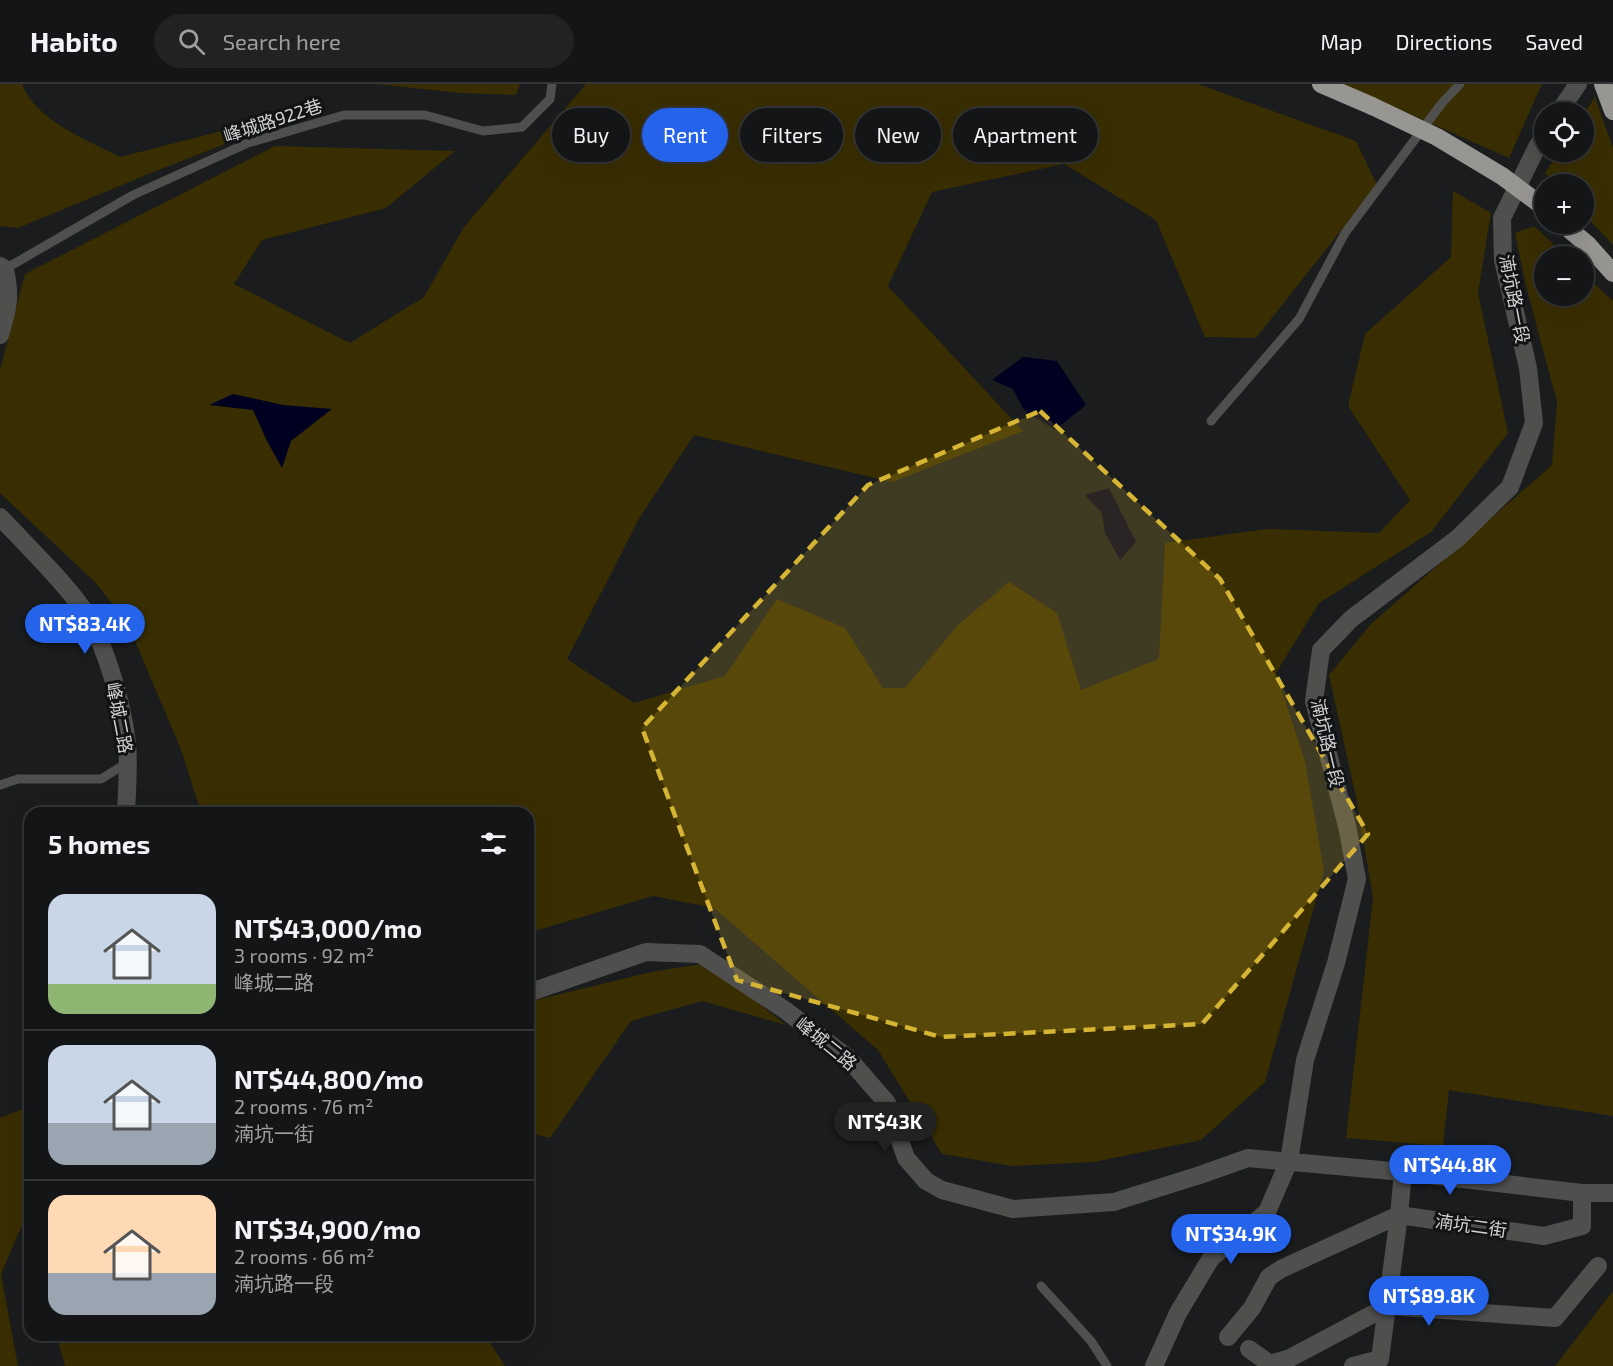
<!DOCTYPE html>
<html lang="en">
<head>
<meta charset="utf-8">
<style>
	:root { --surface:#141516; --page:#212223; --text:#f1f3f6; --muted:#9d9fa1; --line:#333435; --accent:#2563eb }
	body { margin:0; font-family:"Exo 2","Noto Sans TC",sans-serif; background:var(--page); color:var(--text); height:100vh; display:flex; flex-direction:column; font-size:22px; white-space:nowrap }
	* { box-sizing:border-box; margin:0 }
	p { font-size:20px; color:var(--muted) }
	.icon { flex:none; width:33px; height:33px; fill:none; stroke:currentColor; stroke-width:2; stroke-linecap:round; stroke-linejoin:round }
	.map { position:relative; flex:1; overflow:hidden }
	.panel { position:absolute; left:24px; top:723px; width:510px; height:534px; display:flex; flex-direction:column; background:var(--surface); border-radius:18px; box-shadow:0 6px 24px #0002,0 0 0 2px var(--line) }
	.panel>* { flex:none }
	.banner { position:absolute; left:552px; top:24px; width:570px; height:54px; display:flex; gap:12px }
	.buttons { position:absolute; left:1534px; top:18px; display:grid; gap:12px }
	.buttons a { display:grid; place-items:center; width:60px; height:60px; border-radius:50%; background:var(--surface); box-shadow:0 6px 24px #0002,0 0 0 2px var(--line); font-size:30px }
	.price { position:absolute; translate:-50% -51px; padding:0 14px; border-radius:21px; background:var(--accent); color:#fff; font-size:20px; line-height:39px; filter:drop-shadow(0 2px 3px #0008) }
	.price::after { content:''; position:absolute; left:50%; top:36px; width:18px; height:14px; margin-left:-9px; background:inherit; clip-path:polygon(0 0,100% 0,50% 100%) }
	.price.on { background:#222; color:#fff }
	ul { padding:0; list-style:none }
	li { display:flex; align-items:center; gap:18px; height:150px; padding:0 24px }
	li+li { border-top:2px solid var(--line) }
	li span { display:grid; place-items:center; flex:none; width:168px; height:120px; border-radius:18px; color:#555 }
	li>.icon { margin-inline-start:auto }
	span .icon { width:72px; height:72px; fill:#fffc; stroke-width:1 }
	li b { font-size:26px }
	h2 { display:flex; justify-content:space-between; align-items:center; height:72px; padding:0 24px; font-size:26px }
	.pill { padding:0 21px; border-radius:27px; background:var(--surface); box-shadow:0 6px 24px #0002,0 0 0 2px var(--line); font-size:21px; line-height:54px }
	.pill.on { background:var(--accent); color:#fff }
	header { display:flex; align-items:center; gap:36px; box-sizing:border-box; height:84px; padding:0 30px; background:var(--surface); border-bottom:2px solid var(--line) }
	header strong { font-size:28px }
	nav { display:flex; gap:33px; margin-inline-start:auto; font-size:21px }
	.search { width:420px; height:54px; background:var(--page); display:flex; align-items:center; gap:15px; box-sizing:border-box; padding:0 21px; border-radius:33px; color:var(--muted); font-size:22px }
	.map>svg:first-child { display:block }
	.green { fill:#392e01 }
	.water { fill:#000021 }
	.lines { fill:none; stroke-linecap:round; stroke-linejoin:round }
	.lane { stroke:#4f4f4e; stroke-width:9 }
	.street { stroke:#4f4f4e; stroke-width:18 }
	.highway { stroke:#979693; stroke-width:18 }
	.highway-bridge { stroke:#979693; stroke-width:18 }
	.marked { fill:#d6b534; fill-opacity:0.2; stroke:#d6b534; stroke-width:4.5; stroke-dasharray:12 8; stroke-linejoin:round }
	.labels { text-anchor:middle; stroke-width:6; stroke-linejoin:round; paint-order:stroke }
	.street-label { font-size:18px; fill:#d1d2d4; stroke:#111314 }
</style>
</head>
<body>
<header>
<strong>Habito</strong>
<div class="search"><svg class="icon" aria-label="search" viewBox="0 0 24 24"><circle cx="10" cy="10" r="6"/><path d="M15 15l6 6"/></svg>Search here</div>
<nav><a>Map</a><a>Directions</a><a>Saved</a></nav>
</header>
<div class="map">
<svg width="1613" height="1282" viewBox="0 0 1613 1282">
	<rect width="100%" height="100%" fill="#1a1c1e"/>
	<g class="green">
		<path d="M0,0H22C34,35 88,57 120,73L280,32L284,37L151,89L18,144L0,142Z"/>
		<polygon points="376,0 520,0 516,11 461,9"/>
		<polygon points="586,0 1198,0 1356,57 1377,101 1256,254 1205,253 1156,136 1064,80 932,108 888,202 1023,347 892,398 694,351 640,433 567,575 634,619 725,592 777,515 845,544 883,604 905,604 957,542 1009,498 1057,529 1081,606 1159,575 1165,459 1267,445 1379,449 1410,416 1348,322 1365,250 1451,173 1453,107 1491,129 1478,209 1508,349 1431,448 1319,519 1276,589 1305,677 1324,787 1265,998 1201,1056 1094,1078 1012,1082 942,1070 878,966 714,824 653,812 528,849 528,729 201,729 182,668 127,538 95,498 0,409 0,286 25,190 275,62 455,67 386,124 262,156 234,200 350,259 424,213 464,143"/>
		<polygon points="1342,0 1542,0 1509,74"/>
		<polygon points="1595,13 1613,64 1613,161 1584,130 1584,100 1556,100 1545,89 1559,68 1584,68 1584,30"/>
		<polygon points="1534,142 1566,172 1545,172 1545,212 1584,212 1584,190 1613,217 1613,1032 1449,1006 1443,1062 1346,1054 1373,814 1356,713 1329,591 1371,540 1552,381 1557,318 1526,202 1515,149"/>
		<polygon points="708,879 786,941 702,917 631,937 550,1054 528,1049 528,918 651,888"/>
		<polygon points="30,1022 30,1123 1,1190 18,1282 0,1282 0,1034"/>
		<polygon points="1613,1206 1613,1282 1555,1282 1613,1207"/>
		<polygon points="56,1251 485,1251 505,1282 65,1282"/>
	</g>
	<g class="water">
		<polygon points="1023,273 1057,277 1086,321 1055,346 1024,326 1013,305 992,296"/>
		<polygon points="233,310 283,321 332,325 291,357 282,384 267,357 253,326 209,321"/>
		<polygon points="1109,404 1136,458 1120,476 1105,449 1102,429 1085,411"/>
	</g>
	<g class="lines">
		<g class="lane">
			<polyline points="5,185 133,111 248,59 344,31 425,31 483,47 522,43 550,15 552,0"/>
			<polyline points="1211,337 1299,235 1345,149 1442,19 1460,0"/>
			<polyline points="0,701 18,695 101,695 127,679"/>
			<polyline points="1041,1202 1091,1257 1107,1282"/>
		</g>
		<g class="street">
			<polyline points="1559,28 1578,0"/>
			<path d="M0,182L5,185C11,214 8,224 0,251"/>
			<path d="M0,433C28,463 59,492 83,525C105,558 123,621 127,660C129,682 127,706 126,729"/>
			<polyline points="528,909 646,868 700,870 785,926 848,974 887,1019 906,1074 926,1097 942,1106 1013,1125 1114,1118 1200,1091 1248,1074 1403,1088 1582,1109 1613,1109"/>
			<polyline points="1228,1253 1252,1224 1269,1193 1281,1185 1399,1131 1544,1152 1582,1142 1582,1109"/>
			<polyline points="1249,1265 1270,1280 1290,1274 1388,1222 1555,1234 1598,1182"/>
			<polyline points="1154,1282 1178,1229 1211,1174 1267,1128 1289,1077 1305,976 1336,879 1357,795 1347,742 1314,617 1321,566 1351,535 1458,454 1510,403 1534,339 1528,284 1503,176 1502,134 1537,63 1545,51"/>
			<polyline points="1353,1282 1380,1275 1399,1131 1403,1088"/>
		</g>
		<g class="highway">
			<polyline points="1321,0 1372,22"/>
			<polyline points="1603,0 1613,27"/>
			<polyline points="1563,140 1588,161 1613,189"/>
		</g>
		<polyline class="highway-bridge" points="1372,22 1437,53 1502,92 1545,124"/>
	</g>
	<path class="marked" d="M1040,327L1220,495L1368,750L1202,940L941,953L737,896L642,644L868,401Z"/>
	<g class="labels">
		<g class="street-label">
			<text transform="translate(273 37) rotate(-18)" y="6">峰城路922巷</text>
			<text transform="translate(1514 215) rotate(79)" y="6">湳坑路一段</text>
			<text transform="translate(119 634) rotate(79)" y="6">峰城二路</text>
			<text transform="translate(1327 659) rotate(77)" y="6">湳坑路一段</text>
			<text transform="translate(826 960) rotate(39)" y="6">峰城二路</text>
			<text transform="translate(1471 1142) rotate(8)" y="6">湳坑二街</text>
		</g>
	</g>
</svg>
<div class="buttons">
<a><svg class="icon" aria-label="locate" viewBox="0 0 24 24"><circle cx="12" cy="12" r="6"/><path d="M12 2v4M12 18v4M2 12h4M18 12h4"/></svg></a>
<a>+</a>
<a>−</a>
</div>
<b class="price" style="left:85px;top:571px">NT$83.4K</b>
<b class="price on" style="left:885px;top:1069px">NT$43K</b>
<b class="price" style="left:1450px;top:1112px">NT$44.8K</b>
<b class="price" style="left:1231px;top:1181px">NT$34.9K</b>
<b class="price" style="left:1429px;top:1243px">NT$89.8K</b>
<div class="banner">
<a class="pill">Buy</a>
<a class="pill on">Rent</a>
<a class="pill">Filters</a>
<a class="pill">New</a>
<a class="pill">Apartment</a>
</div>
<section class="panel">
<h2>5 homes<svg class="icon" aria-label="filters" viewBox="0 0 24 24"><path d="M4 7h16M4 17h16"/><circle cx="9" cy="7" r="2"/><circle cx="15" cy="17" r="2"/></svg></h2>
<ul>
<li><span style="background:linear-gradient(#c9d6e8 75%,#8fb573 0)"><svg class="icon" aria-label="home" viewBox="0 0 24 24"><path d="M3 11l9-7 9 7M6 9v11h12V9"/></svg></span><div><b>NT$43,000/mo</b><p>3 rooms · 92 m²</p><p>峰城二路</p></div></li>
<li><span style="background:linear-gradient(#c9d6e8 65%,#9aa5b1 0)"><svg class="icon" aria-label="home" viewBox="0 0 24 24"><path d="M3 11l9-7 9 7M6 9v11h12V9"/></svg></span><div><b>NT$44,800/mo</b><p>2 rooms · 76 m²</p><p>湳坑一街</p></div></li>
<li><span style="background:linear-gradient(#ffd9b3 65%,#9aa5b1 0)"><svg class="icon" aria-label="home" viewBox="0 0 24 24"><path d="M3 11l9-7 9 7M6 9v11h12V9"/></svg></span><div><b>NT$34,900/mo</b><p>2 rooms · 66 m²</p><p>湳坑路一段</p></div></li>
</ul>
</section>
</div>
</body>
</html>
